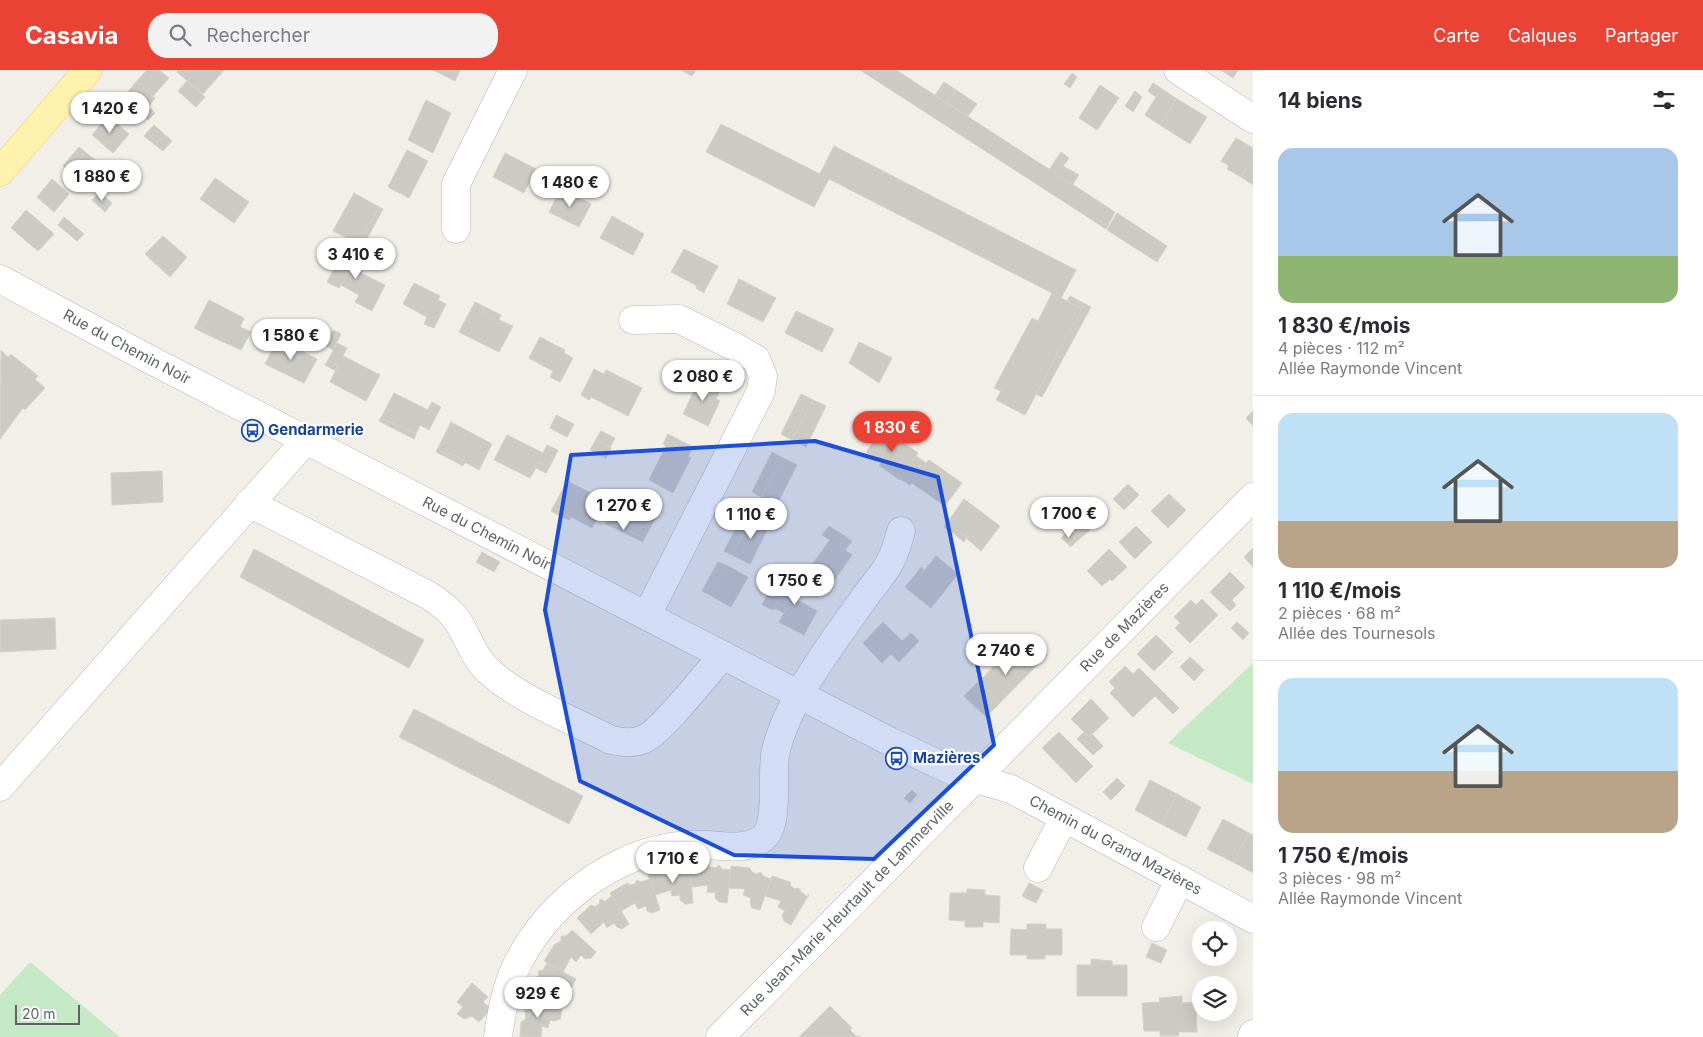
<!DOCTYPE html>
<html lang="fr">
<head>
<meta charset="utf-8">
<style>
	:root { --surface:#fff; --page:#f2f2f3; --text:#2b2b33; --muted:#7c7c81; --line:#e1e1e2; --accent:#ea4335 }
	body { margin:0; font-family:Inter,sans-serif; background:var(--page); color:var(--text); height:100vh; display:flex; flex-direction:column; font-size:19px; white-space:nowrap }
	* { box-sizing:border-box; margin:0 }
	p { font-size:16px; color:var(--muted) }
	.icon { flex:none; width:28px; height:28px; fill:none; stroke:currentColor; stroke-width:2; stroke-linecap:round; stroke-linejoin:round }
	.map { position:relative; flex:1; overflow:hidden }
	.sheet { display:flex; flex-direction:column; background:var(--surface); width:450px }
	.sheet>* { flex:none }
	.tools { position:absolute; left:1192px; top:851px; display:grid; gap:10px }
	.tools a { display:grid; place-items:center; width:45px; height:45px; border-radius:50%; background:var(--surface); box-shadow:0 5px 20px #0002; font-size:25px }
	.scale { position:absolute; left:15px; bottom:12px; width:65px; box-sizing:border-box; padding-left:5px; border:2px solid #5f6368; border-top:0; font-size:14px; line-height:18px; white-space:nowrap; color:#5f6368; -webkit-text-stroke:4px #fff; paint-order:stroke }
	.price { position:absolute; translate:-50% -42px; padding:0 11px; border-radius:18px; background:#fff; color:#222; font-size:16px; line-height:32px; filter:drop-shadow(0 1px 2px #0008) }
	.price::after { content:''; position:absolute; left:50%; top:30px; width:15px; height:11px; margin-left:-8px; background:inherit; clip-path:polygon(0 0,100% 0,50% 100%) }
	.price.current { background:var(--accent); color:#fff }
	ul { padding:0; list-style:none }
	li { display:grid; align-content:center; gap:10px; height:265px; padding:0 25px }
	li+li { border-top:1px solid var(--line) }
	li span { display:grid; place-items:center; height:155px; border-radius:15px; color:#555 }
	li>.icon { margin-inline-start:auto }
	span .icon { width:90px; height:90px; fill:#fffc; stroke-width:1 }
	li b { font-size:21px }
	h2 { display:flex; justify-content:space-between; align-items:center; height:60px; padding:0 25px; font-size:21px }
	header { display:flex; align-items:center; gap:30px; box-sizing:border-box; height:70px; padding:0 25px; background:var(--accent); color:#fff }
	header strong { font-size:24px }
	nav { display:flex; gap:28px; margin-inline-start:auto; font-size:18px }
	.search { width:350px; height:45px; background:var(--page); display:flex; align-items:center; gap:12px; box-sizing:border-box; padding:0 18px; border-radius:20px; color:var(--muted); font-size:19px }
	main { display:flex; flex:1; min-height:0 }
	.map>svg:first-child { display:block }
	.green { fill:#c5e8c5 }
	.building { fill:#cccac5; stroke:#d6d1c6 }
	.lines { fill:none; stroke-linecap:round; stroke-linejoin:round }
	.minor-casing { stroke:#b5b8bc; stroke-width:29 }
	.major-casing { stroke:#f2c960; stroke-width:29 }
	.minor { stroke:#fff; stroke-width:28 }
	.major { stroke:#fff2af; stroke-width:28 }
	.marked { fill:#1d4ed8; fill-opacity:0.2; stroke:#1d4ed8; stroke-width:4; stroke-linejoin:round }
	.labels { text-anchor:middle; stroke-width:4.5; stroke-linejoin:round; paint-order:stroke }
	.street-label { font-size:15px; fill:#5f6368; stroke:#fff }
	.transit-label { font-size:15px; font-weight:bold; fill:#164399; stroke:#fff; text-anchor:start }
</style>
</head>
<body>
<header>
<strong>Casavia</strong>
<div class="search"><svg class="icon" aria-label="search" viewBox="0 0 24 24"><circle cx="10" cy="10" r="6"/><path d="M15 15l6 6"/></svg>Rechercher</div>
<nav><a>Carte</a><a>Calques</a><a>Partager</a></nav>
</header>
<main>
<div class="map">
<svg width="1253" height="967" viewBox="0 0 1253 967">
	<rect width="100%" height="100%" fill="#f1efe8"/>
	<g class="green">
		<polygon points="1253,593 1253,714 1168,673"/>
		<polygon points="30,892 120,967 0,967 0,925"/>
	</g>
	<g class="building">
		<polygon points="147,0 159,0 169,8 153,26 136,12"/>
		<polygon points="178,0 224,0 203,24 177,2"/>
		<polygon points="433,0 460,0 455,11"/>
		<polygon points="681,0 696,0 692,6"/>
		<polygon points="860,0 896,0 1115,142 1106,159"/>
		<polygon points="1221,0 1238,0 1233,8"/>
		<polygon points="1072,3 1077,7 1070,18 1064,14"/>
		<polygon points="187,11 205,27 196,37 178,21"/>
		<polygon points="136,12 155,28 148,37 155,43 148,50 122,29"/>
		<polygon points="944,12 956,20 947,33 935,25"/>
		<polygon points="1153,13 1177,29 1160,55 1145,45 1156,27 1148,21"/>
		<polygon points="1100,15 1119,28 1097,60 1079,48"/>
		<polygon points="956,20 977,34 968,46 947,33"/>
		<polygon points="1135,21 1142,27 1133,42 1125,36"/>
		<polygon points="1177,29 1207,47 1190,74 1160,55"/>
		<polygon points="426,30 451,43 433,83 408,70"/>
		<polygon points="108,46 129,64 113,83 92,65"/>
		<polygon points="721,54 820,104 834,76 1076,200 1061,228 1082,239 1025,345 996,330 1001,321 994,318 1032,248 1038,251 1052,223 829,109 814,137 706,82"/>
		<polygon points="154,55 172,71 163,81 144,66"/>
		<polygon points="1236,68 1253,78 1253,90 1241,107 1227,99 1229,96 1221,91"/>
		<polygon points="79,77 106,99 89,118 63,96"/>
		<polygon points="407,80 428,91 409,128 388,117"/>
		<polygon points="1061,82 1069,88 1063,96 1079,105 1072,115 1049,100"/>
		<polygon points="505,83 536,99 524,123 493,107"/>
		<polygon points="1253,90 1253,115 1241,107"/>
		<polygon points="215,108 249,132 234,153 200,129"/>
		<polygon points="52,109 69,124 54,142 37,127"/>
		<polygon points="561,118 591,134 579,157 549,142"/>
		<polygon points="99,122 112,133 105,142 92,130"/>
		<polygon points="354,123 379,137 358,173 333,161"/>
		<polygon points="379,137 383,139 363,176 358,173"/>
		<polygon points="26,140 54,164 38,181 11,158"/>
		<polygon points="1117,143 1167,176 1157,192 1107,160"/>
		<polygon points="612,146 644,164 633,185 600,168"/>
		<polygon points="64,147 84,164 77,171 58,155"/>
		<polygon points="163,166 187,187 170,207 145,184"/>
		<polygon points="344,179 367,191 361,203 385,215 372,241 355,232 359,225 341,215 339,218 327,212"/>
		<polygon points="684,179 718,196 705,220 671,202"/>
		<polygon points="739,209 776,228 763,252 727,234"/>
		<polygon points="414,213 440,226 438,230 446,234 434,258 424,254 427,247 403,234"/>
		<polygon points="697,215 705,220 704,223 696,218"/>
		<polygon points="1070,226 1091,237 1042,327 1036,324 1082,239 1067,231"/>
		<polygon points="209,230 244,248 240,257 251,262 241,280 208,265 210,262 196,255"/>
		<polygon points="475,232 485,237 482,242 513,256 499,282 459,262"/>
		<polygon points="485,237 501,245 498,251 482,242"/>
		<polygon points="796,241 834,259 822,282 785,263"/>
		<polygon points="196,255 210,262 208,265 194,258"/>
		<polygon points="333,260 341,264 333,280 325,275"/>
		<polygon points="540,267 565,280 564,283 573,288 560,312 550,307 553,301 529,288"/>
		<polygon points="278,269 317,289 304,313 265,294"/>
		<polygon points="859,272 892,288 879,313 849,293"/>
		<polygon points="337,273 347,278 343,286 380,305 366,331 330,312 338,296 328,290"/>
		<polygon points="1,280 8,287 11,284 38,306 35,309 45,318 25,340 23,338 0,369"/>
		<polygon points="328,290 338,296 336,301 325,295"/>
		<polygon points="594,299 604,304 606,300 642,318 628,346 591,327 589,330 581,325"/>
		<polygon points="696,307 721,319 716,329 720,331 708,356 683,344 695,319 691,316"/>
		<polygon points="394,323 428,340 432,332 441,337 429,360 420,355 416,364 381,348"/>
		<polygon points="801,324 813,330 792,370 781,364"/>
		<polygon points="813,330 826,336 806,377 792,370"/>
		<polygon points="1253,341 1253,356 1246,348"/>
		<polygon points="556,345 574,354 567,367 550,358"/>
		<polygon points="381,348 416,364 414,369 379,351"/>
		<polygon points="451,352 492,374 479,400 448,383 446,387 436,382"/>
		<polygon points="883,358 918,383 900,410 890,403 893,399 866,382"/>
		<polygon points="601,361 615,368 610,377 596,369"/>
		<polygon points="668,364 693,377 688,387 691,388 673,423 649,410 666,376 663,374"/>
		<polygon points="507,365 543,383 547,375 558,380 549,398 539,393 530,408 494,390"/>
		<polygon points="596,369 611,378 606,388 590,380"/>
		<polygon points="772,382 783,388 762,427 752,422"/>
		<polygon points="448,383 466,391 463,396 446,387"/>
		<polygon points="916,386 926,393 929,390 962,413 945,436 912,413 910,415 900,409"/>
		<polygon points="783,388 797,395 777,434 762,427"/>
		<polygon points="882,392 893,399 890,403 879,395"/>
		<polygon points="539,393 549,398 546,403 536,398"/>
		<polygon points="162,401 163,432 112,435 111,403"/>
		<polygon points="567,411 607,431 592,458 562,442 560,446 551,441"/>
		<polygon points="1128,414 1139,425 1131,433 1120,422"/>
		<polygon points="1120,422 1131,433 1124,440 1113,429"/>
		<polygon points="1169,424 1186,440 1168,458 1151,441"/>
		<polygon points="621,425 658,444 644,469 608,450"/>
		<polygon points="964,429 1000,456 981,481 956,459 953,463 944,457"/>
		<polygon points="745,441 753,445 732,485 724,481"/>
		<polygon points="562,442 571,447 569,450 560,446"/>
		<polygon points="753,445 770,454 750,494 732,485"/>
		<polygon points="608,450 644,469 643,472 606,454"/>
		<polygon points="1080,450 1090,460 1077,471 1068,461"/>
		<polygon points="829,456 846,467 839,476 852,485 829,518 806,503 830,470 822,465"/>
		<polygon points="1136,456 1152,472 1135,489 1119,472"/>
		<polygon points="956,459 967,467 964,472 953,463"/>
		<polygon points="1068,461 1077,471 1071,477 1061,468"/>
		<polygon points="846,467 852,471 845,480 839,476"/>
		<polygon points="1253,478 1253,497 1244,487"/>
		<polygon points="254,479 424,570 409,598 240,507"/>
		<polygon points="1109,479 1127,497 1112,511 1110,509 1102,516 1087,501"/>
		<polygon points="482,482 500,492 494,502 476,492"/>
		<polygon points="936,486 958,504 931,538 905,517 912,509 915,512"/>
		<polygon points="718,492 726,495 710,525 702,521"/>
		<polygon points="726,495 748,507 731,537 710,525"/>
		<polygon points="796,495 804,501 792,527 817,541 804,565 779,552 787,538 777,533"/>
		<polygon points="921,497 924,500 915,512 912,509"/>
		<polygon points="1230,502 1245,517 1232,530 1236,535 1230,541 1210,522"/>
		<polygon points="774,505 781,508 774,520 768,517"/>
		<polygon points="782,506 788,510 781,524 774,520"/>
		<polygon points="771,518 781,524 773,540 762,535"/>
		<polygon points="1202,529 1218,545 1190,573 1175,558 1180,553 1174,547 1191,530 1196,535"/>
		<polygon points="777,533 787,538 784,543 774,538"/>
		<polygon points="55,548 56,579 0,582 0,550"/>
		<polygon points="883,552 902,571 911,563 919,571 903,588 895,580 882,593 863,573"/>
		<polygon points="1237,552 1249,563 1243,570 1231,558"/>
		<polygon points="1027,564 1047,585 986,647 964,626"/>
		<polygon points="1156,565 1173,582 1154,601 1137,584"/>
		<polygon points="895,580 903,588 899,592 891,584"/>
		<polygon points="1190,587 1204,600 1194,611 1180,597"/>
		<polygon points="1125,596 1133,604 1139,598 1179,638 1173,644 1155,626 1133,647 1110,623 1115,618 1109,612"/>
		<polygon points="1091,629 1109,648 1089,667 1071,649"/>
		<polygon points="414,639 583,726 569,754 399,667"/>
		<polygon points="1059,662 1093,696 1076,713 1042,678"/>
		<polygon points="1084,662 1089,667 1092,664 1103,676 1093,685 1077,669"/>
		<polygon points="1117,708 1125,716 1111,730 1103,722"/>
		<polygon points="1150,710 1177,724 1161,754 1135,740"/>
		<polygon points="912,720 917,725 910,733 904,728"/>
		<polygon points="1177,724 1201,737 1186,767 1161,754"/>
		<polygon points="1223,749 1249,763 1233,792 1207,779"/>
		<polygon points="1249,763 1253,765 1253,803 1233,792"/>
		<polygon points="708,794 710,797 716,798 719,795 722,799 731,800 727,833 719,832 715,828 716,823 707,822 708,815 692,817 689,796"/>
		<polygon points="731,796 750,798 752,802 756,804 761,802 763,806 771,809 760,840 752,838 750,833 751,828 743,825 745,819 729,818"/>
		<polygon points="677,798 681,801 690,800 693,833 685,834 680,830 680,825 672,826 671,820 655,825 648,805 666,799 675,801"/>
		<polygon points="772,806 790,812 791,816 795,819 799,818 801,822 808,827 809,824 791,855 784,851 782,845 785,841 778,837 781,831 765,826"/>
		<polygon points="650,809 660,840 652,843 647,841 646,836 638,839 635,833 621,841 610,823 627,813 630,815 635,814 637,810 641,812"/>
		<polygon points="1029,813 1043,820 1036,833 1022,826"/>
		<polygon points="967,819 985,820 985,825 1000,826 999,853 983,852 983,857 965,857 965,851 949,850 950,823 967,823"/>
		<polygon points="612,826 629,854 622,859 617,857 614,853 607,858 604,852 591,864 577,848 591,835 595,837 599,834 600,829 605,831"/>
		<polygon points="1027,854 1046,854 1046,859 1062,859 1062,885 1045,885 1045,889 1027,889 1027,885 1010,885 1011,859 1027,860"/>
		<polygon points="572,860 596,882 591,888 585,889 581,885 576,892 571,887 563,902 544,891 554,875 561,871 561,866 566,866"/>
		<polygon points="1152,873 1167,880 1161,893 1146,887"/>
		<polygon points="1091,889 1112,891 1112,895 1127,895 1127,926 1077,926 1077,895 1091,895"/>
		<polygon points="547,893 576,909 572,917 566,918 562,915 558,923 552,919 547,936 526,929 533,911 539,905 538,901 543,900"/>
		<polygon points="472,913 488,927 483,932 491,939 479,952 472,946 464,949 457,944 463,937 457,932"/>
		<polygon points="1182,926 1182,933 1196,932 1197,962 1178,962 1179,966 1160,966 1160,961 1144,961 1142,933 1160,932 1159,928"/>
		<polygon points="531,931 562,940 560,949 555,951 550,950 548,958 542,956 541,967 520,967 521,952 525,950 526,945 524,941 528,939"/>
		<polygon points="830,936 852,958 850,960 856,966 861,967 799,967"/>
	</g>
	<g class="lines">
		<defs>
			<g id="minor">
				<polyline points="1178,0 1253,49"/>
				<polyline points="456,159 456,114 513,0"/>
				<path id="s1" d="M0,209L147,288L889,671L959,704L1011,719L1253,849"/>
				<polyline points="633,250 679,249 737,278 756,289 763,306 761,321 647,545"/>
				<path d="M249,433L428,525C439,532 449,539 457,550C469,569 474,589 492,604C523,631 574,651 611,670C622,672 633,674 644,669C661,662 708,602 723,585"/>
				<polyline points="0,717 306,370"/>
				<polyline points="1038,798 1064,748"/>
				<polyline points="1156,857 1180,809"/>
				<path d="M498,967C501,944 505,922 514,901C545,834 612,782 686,775C710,772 744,784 763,768C781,753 770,702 776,680C789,628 834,571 865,527C873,515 885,503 891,490C896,481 898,471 901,461"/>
				<path id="s2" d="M720,967L1253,427"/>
				<polyline points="1252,967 1253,964"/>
			</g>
			<polyline id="major" points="0,102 88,0"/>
		</defs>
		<use href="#minor" class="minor-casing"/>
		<use href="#major" class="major-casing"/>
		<use href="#minor" class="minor"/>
		<use href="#major" class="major"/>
	</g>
	<path class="marked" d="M815,371L938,407L994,675L874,789L734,785L580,711L545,540L571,385Z"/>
	<defs>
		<symbol id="bus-ring" viewBox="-11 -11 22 22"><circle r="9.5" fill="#fff" stroke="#1a4fb4" stroke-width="1.5"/><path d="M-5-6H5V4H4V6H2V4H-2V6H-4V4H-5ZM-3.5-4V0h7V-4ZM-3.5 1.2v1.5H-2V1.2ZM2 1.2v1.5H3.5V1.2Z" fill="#1a4fb4"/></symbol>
	</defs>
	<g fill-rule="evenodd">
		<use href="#bus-ring" x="240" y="348" width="25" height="25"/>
		<use href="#bus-ring" x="884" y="676" width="25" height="25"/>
	</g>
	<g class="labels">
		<g class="street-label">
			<text dy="5" stroke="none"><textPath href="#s1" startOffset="144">Rue du Chemin Noir</textPath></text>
			<text dy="5" stroke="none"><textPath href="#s1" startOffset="549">Rue du Chemin Noir</textPath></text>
			<text dy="5" stroke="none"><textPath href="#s2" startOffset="576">Rue de Mazières</textPath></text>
			<text dy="5" stroke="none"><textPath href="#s1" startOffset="1252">Chemin du Grand Mazières</textPath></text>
			<text dy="5" stroke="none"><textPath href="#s2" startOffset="181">Rue Jean-Marie Heurtault de Lammerville</textPath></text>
		</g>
		<g class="transit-label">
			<text x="268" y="365">Gendarmerie</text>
			<text x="913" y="693">Mazières</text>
		</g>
	</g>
</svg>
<div class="tools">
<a><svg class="icon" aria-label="locate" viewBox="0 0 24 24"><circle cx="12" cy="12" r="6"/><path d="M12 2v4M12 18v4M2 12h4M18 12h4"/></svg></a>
<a><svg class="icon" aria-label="layers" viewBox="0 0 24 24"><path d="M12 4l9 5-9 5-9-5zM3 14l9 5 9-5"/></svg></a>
</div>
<div class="scale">20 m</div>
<b class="price" style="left:110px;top:64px">1 420 €</b>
<b class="price" style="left:102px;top:132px">1 880 €</b>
<b class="price" style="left:570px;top:138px">1 480 €</b>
<b class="price" style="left:356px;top:210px">3 410 €</b>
<b class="price" style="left:291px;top:291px">1 580 €</b>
<b class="price" style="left:703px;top:332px">2 080 €</b>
<b class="price current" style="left:892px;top:383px">1 830 €</b>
<b class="price" style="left:624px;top:461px">1 270 €</b>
<b class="price" style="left:1069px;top:469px">1 700 €</b>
<b class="price" style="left:751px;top:470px">1 110 €</b>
<b class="price" style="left:795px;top:536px">1 750 €</b>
<b class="price" style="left:1006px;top:606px">2 740 €</b>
<b class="price" style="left:673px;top:814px">1 710 €</b>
<b class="price" style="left:538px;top:949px">929 €</b>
</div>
<section class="sheet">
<h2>14 biens<svg class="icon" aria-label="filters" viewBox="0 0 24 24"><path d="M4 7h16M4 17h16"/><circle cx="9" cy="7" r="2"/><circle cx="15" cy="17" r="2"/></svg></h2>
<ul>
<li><span style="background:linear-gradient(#a9c7e8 70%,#8fb573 0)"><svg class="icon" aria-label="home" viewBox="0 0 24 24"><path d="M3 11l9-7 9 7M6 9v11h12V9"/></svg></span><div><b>1 830 €/mois</b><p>4 pièces · 112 m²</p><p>Allée Raymonde Vincent</p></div></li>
<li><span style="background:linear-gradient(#bfe0f5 70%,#b9a48a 0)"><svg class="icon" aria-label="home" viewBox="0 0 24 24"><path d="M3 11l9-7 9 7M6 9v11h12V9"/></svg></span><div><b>1 110 €/mois</b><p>2 pièces · 68 m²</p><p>Allée des Tournesols</p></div></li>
<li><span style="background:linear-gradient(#bfe0f5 60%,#b9a48a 0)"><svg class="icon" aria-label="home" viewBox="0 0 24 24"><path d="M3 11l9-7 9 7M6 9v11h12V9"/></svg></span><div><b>1 750 €/mois</b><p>3 pièces · 98 m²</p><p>Allée Raymonde Vincent</p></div></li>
</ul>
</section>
</main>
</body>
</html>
